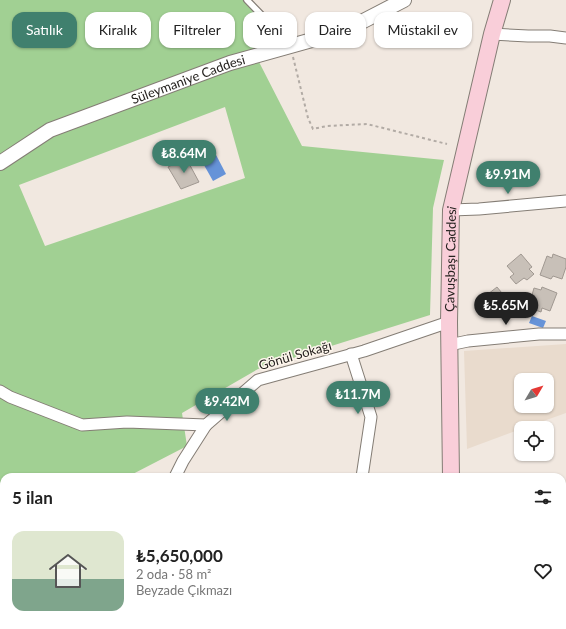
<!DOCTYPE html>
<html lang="tr">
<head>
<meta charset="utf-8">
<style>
	:root { --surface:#fff; --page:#f6f6f6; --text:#222; --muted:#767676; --accent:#40806e }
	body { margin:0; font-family:Lato,sans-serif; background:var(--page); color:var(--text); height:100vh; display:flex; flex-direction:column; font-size:15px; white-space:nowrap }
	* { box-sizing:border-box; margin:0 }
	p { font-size:13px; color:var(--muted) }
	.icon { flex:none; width:22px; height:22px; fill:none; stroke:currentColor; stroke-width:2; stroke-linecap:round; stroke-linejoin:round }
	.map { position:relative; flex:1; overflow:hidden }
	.sheet { position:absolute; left:0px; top:473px; width:566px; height:156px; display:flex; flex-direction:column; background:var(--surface); border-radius:12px 12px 0 0; box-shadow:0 1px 3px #0004 }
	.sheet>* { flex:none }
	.guide { position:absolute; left:12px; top:12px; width:542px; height:36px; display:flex; gap:8px }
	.needle { width:26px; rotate:52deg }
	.controls { position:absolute; left:514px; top:373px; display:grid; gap:8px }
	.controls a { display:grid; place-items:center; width:40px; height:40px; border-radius:8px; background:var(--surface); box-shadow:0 1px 3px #0004; font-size:20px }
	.price { position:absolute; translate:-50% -34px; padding:0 9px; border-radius:14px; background:var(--accent); color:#fff; font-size:13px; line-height:26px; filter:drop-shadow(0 1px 2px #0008) }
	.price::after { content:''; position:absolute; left:50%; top:24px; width:12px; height:9px; margin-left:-6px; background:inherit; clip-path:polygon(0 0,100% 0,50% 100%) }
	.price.current { background:#222; color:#fff }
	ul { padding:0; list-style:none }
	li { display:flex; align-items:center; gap:12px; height:100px; padding:0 12px }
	li span { display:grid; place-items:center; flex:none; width:112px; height:80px; border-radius:12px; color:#555 }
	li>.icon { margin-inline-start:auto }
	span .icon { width:48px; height:48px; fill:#fffc; stroke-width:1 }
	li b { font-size:17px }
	h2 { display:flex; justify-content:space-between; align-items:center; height:48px; padding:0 12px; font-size:17px }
	.pill { padding:0 14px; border-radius:12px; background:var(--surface); box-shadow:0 1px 3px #0004; font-size:14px; line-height:36px }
	.pill.current { background:var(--accent); color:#fff }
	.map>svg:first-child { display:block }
	.built { fill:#e9dbcd; fill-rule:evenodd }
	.green { fill:#a1d093; fill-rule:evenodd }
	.water { fill:#6693d8 }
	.building { fill:#c8c0b8; stroke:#a09891 }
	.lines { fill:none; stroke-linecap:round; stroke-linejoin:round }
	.service-casing { stroke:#847d75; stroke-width:8 }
	.minor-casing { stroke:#847d75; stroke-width:13 }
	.tertiary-casing { stroke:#847d75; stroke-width:16 }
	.secondary-casing { stroke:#847d75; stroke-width:18 }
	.path { stroke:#b2aba5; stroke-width:2; stroke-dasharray:3 3; stroke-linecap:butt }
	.service { stroke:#fff; stroke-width:5.5 }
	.minor { stroke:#fff; stroke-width:11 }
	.tertiary { stroke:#fff; stroke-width:14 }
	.secondary { stroke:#f9ced9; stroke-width:16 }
	.labels { text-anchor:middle; stroke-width:3; stroke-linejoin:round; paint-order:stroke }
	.street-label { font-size:13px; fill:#25221f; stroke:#fef6ed }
</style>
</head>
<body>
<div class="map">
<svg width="566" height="629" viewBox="0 0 566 629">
	<rect width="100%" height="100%" fill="#f1e8e0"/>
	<g class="built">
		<path d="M566,344V413L524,428H521V429L467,449L464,351ZM521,380H547V406H521Z"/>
		<polygon points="364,625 442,625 442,629 365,629"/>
	</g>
	<g class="green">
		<path d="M0,0H244L282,38L259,62L302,146L444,160L433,208L430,315L258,369L182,413L187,446L127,477H4V532L0,533ZM225,107L245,178L45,246L19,185Z"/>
		<polygon points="4,585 4,625 133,625 134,629 0,629 0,586"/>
		<polygon points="566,591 566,629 499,629 512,625 562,625 562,594"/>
	</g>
	<g class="water">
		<polygon points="214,151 226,174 213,181 200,158"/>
		<polygon points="532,316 546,321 543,328 529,323"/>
	</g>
	<g class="building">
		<polygon points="186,158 199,182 181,189 168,167"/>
		<polygon points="521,254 532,267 529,269 534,274 527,280 524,278 516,284 510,277 514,274 507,266"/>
		<polygon points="553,254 566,259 566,267 562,279 553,276 551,279 540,275 547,256 552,258"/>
		<polygon points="497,287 506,298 503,300 508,305 502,310 491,315 485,307 488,304 483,298"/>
		<polygon points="542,287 557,293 550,311 542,308 541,312 530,308 535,296 532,295 534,288 541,290"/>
	</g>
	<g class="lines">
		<defs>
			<polyline id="service" points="247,0 283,37 290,46"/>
			<g id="minor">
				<polyline points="492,34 528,36 550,36 566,38"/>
				<polyline points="451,210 479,209 566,201"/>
				<polyline points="449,345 468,341 539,334 566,334"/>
				<polyline points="351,354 371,417 362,477"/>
				<polyline points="0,391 10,397 82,425 127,422 206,425 258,380 364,351 449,322"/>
				<polyline points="175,477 183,461 206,425"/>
				<polyline points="562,602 566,599"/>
				<polyline points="191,625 192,629"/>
				<polyline points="352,625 353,629"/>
				<polyline points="518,629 526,625"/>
			</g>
			<g id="tertiary">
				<path id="s1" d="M0,163L50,130L230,63L344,31L404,0"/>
			</g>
			<g id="secondary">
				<path id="s2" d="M451,477L449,322L451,210L492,34L502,0"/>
				<polyline points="451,625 451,629"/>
			</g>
		</defs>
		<use href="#service" class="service-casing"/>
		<use href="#minor" class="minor-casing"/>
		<use href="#tertiary" class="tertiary-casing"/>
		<use href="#secondary" class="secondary-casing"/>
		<polyline class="path" points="293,57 308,118 313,129 327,126 367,124 447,144"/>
		<use href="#service" class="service"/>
		<use href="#minor" class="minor"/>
		<use href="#tertiary" class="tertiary"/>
		<use href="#secondary" class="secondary"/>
	</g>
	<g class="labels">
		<g class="street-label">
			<text dy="5" stroke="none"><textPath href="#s1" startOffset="207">Süleymaniye Caddesi</textPath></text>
			<text dy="5" stroke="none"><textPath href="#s2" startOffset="218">Çavuşbaşı Caddesi</textPath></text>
			<text transform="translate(295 355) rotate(-16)" y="5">Gönül Sokağı</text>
		</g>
	</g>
</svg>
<div class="controls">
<a><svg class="needle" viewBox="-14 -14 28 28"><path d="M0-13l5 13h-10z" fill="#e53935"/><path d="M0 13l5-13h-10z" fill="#767676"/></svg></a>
<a><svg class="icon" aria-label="locate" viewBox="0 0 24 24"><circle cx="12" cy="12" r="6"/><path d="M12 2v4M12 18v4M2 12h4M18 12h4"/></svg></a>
</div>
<b class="price" style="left:184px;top:174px">₺8.64M</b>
<b class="price" style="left:508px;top:195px">₺9.91M</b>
<b class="price current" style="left:506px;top:326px">₺5.65M</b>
<b class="price" style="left:358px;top:415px">₺11.7M</b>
<b class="price" style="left:227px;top:422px">₺9.42M</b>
<div class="guide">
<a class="pill current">Satılık</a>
<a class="pill">Kiralık</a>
<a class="pill">Filtreler</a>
<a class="pill">Yeni</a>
<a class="pill">Daire</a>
<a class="pill">Müstakil ev</a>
</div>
<section class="sheet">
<h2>5 ilan<svg class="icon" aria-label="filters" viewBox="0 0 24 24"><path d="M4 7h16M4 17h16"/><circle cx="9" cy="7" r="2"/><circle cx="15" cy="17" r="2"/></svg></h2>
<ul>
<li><span style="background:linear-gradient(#dfe7d0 60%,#7fa58c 0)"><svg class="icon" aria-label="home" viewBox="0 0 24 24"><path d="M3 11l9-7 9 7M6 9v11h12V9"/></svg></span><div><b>₺5,650,000</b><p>2 oda · 58 m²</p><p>Beyzade Çıkmazı</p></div><svg class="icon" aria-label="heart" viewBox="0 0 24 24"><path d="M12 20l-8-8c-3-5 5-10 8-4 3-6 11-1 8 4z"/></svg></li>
</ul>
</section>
</div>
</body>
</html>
